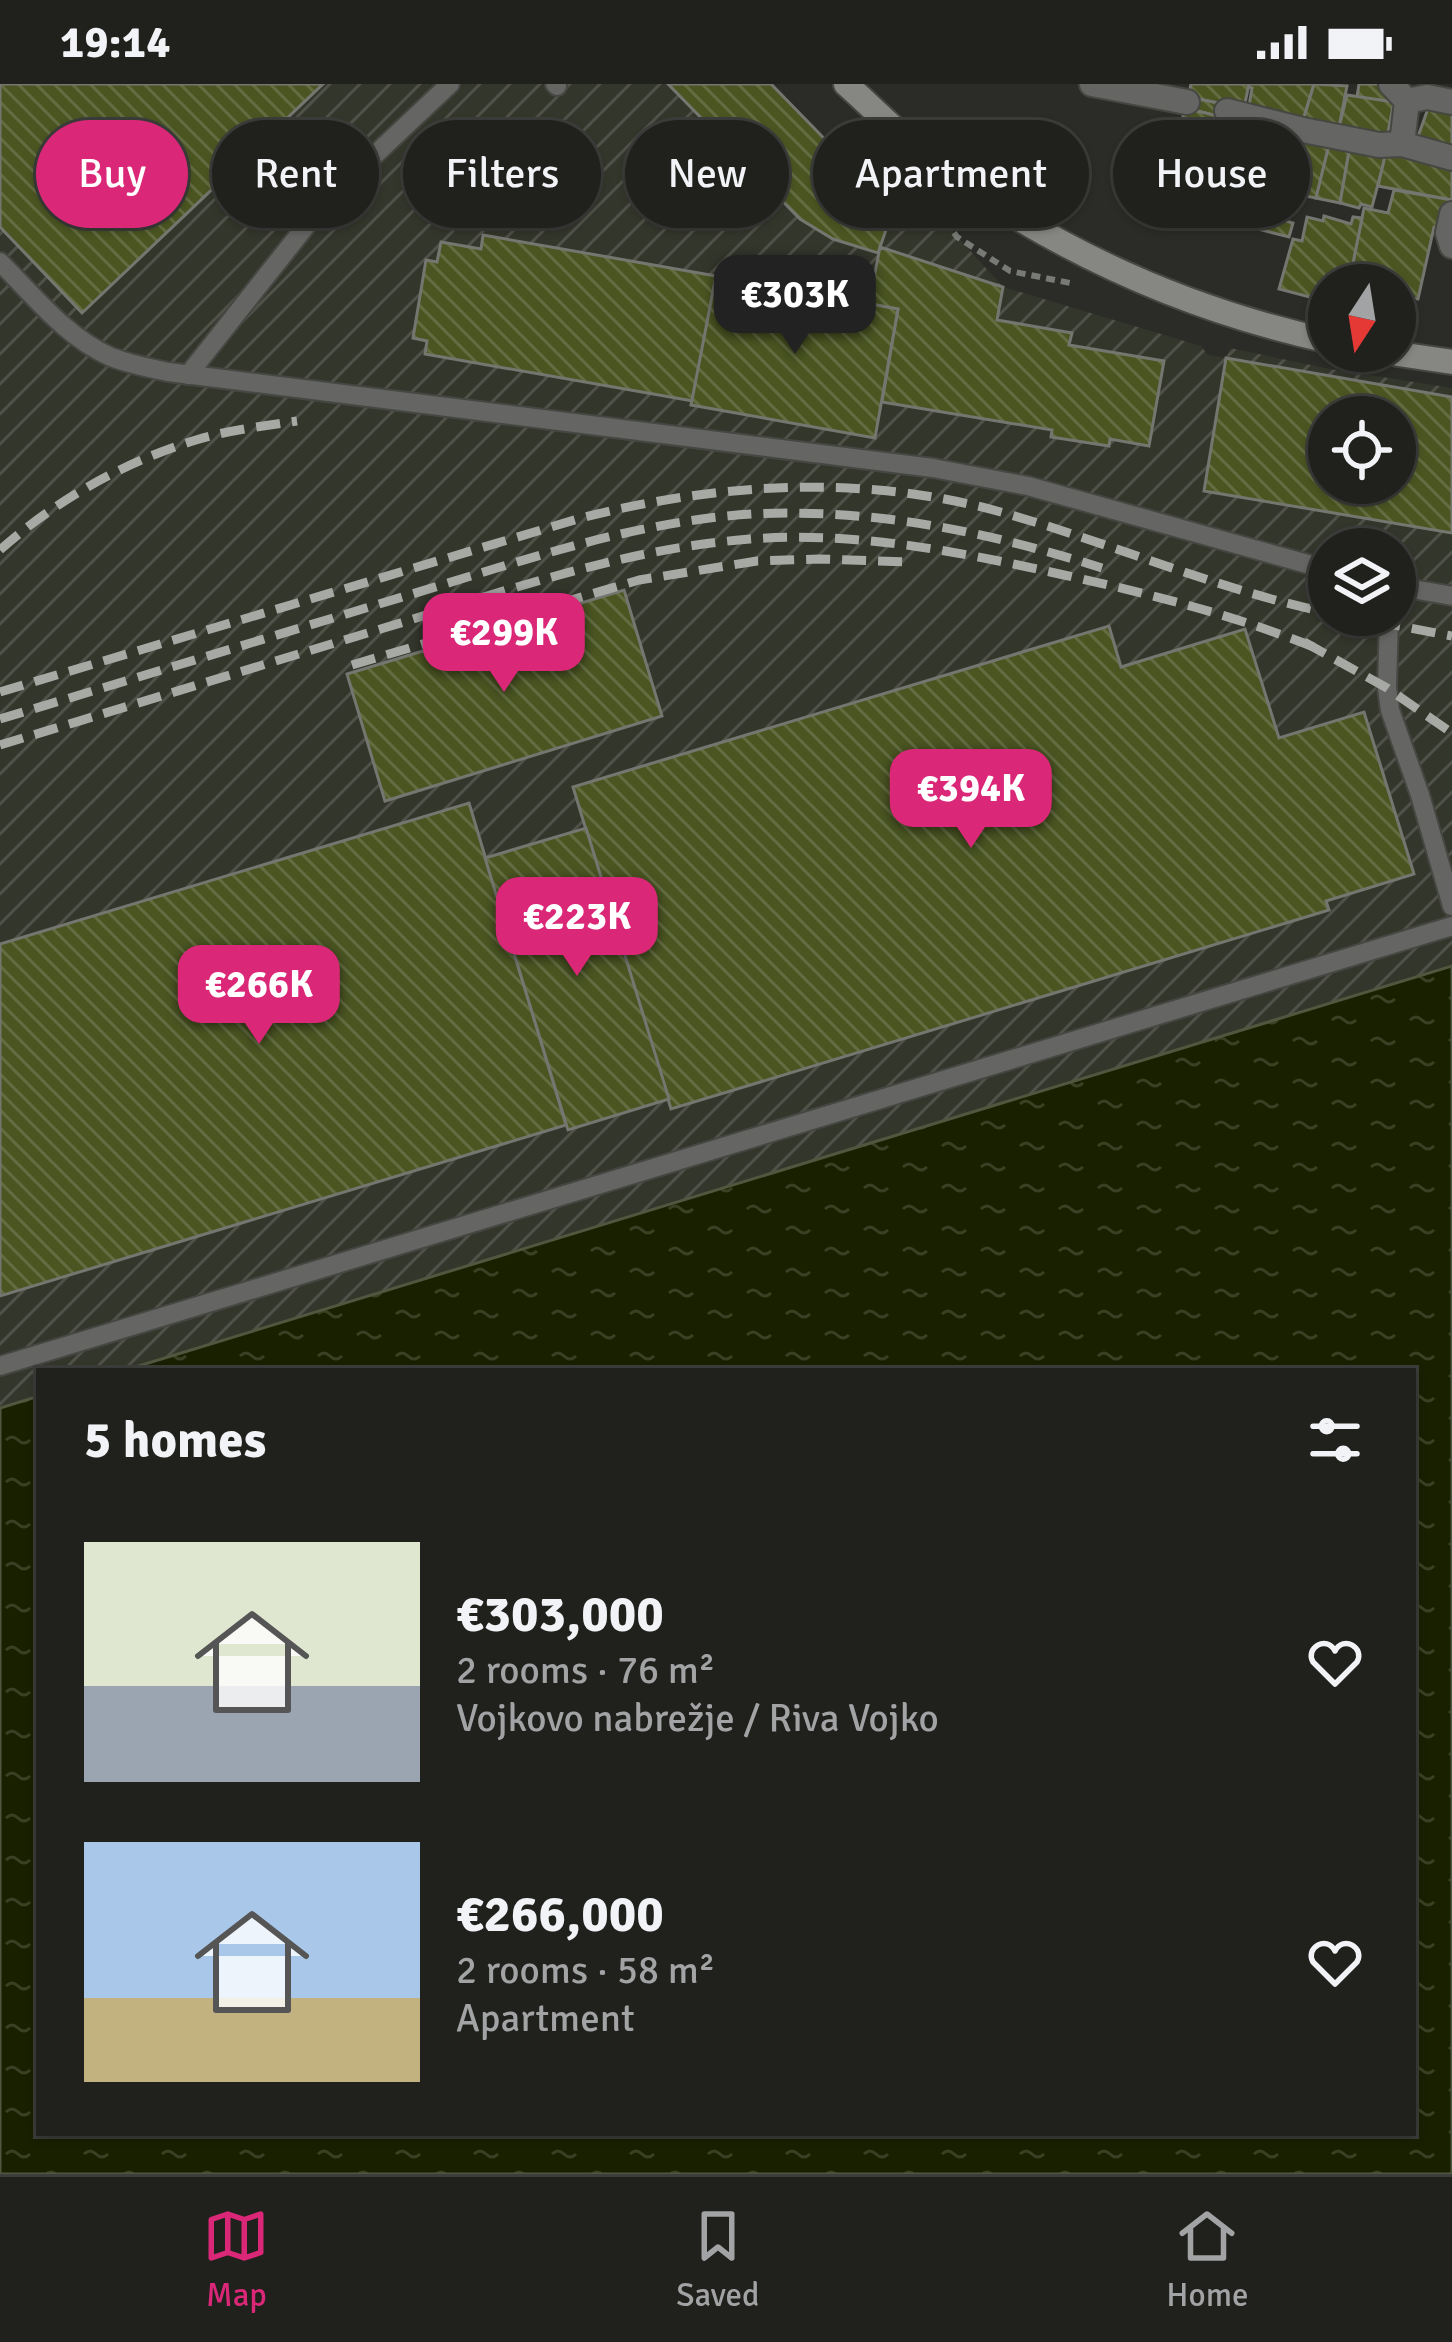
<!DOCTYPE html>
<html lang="en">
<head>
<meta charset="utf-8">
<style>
	:root { --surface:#20211d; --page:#2d2e2a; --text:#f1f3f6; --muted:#a2a3a4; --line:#3d3e3b; --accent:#db2777 }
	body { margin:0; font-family:Signika,sans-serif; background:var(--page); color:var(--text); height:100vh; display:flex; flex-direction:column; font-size:45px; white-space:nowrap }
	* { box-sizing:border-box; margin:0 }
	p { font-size:39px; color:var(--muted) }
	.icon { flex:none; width:66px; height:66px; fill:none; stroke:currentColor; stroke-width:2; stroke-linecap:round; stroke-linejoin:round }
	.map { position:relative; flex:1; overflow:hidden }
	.sheet { position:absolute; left:36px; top:1284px; width:1380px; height:768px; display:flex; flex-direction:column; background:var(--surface); border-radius:0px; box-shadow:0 3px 9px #0004,0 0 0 3px var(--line) }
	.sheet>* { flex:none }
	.banner { position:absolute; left:36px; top:36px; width:1380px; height:108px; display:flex; gap:24px }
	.needle { width:78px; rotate:192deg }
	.controls { position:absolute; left:1308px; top:180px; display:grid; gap:24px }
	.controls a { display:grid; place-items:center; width:108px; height:108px; border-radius:50%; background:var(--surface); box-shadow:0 3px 9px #0004,0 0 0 3px var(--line); font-size:60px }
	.price { position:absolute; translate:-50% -102px; padding:0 27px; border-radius:24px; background:var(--accent); color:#fff; font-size:39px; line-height:78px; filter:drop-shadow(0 3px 6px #0008) }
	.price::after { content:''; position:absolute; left:50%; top:72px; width:36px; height:27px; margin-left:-18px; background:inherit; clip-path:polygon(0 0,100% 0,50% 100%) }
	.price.selected { background:#222; color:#fff }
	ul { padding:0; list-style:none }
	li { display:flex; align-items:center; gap:36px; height:300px; padding:0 48px }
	li span { display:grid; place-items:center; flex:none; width:336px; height:240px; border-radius:0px; color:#555 }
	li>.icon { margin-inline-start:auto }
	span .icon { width:144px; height:144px; fill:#fffc; stroke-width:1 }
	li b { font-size:51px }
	h2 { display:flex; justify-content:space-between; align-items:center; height:144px; padding:0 48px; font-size:51px }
	.tag { padding:0 42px; border-radius:54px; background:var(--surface); box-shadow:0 3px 9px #0004,0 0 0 3px var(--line); font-size:42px; line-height:108px }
	.tag.selected { background:var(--accent); color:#fff }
	.status { display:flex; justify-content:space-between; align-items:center; height:84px; padding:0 60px; background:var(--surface); direction:ltr }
	.status svg { height:33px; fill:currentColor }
	.tabs { display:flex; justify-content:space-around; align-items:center; height:168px; border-top:3px solid var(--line); background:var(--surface); font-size:33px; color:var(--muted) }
	.tabs a { display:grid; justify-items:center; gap:6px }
	.tabs .selected { color:var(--accent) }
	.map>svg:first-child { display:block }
	.industrial { fill:url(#industrial-furrows); fill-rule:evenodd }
	.water { fill:url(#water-ripples); stroke:#51563f; stroke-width:3 }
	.building { fill:url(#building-back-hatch); stroke:#74766f; stroke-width:3; fill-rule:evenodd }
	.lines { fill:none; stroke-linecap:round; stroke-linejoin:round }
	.lane-casing { stroke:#464742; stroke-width:22 }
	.street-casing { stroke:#464742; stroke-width:28 }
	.secondary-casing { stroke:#464742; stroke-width:28 }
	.path { stroke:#787a75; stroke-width:6; stroke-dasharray:9 6; stroke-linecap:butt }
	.lane { stroke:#656663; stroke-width:18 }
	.street { stroke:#656663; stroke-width:24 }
	.secondary { stroke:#868783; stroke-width:24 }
	.rail { stroke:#a7a9a5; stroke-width:9; stroke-dasharray:24 12; stroke-linecap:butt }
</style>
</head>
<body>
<div class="status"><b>19:14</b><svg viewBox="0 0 49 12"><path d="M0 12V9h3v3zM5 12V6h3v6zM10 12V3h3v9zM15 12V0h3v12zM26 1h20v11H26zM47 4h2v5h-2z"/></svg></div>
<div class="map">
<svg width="1452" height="2090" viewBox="0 0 1452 2090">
	<defs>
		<pattern id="industrial-furrows" width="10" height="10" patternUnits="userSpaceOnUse" patternTransform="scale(3)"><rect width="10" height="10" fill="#33362b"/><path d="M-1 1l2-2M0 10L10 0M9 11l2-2" fill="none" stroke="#505249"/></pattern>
		<pattern id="water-ripples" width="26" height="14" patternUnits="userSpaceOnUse" patternTransform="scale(3)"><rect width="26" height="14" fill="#192000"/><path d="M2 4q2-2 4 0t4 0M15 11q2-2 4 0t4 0" fill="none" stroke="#3a4024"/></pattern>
		<pattern id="building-back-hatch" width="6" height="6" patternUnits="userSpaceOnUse" patternTransform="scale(3)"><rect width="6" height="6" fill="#4a5522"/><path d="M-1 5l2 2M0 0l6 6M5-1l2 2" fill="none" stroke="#636d41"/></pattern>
	</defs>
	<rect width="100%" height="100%" fill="#2b2c27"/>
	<path class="industrial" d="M0,0H771L852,82L859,77L904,94L1003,203L1201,262L1208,271L1226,274L1230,264L1325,284L1452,304V882L122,1287H39V1312L0,1324ZM1329,333H1395V399H1329ZM1329,465H1395V531H1329Z"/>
	<polygon class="water" points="1452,882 1452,2090 0,2090 0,1324 39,1312 39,2049 1413,2049 1413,1287 122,1287"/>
	<g class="building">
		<polygon points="0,0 323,0 82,229 0,143"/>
		<polygon points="668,0 771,0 852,83 859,77 904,94 878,169 833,155 800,135"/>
		<polygon points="1191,0 1249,0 1244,24 1188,13"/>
		<polygon points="1249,0 1314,0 1302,40 1248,28 1252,4 1249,3"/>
		<polygon points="1314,0 1347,2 1338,48 1302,40"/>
		<polygon points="1359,0 1386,0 1390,18 1357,13"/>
		<polygon points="1347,11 1394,18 1386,58 1338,48"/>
		<polygon points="1188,13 1228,21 1226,34 1185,24"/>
		<polygon points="1430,19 1452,24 1452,69 1416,58"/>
		<polygon points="1185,24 1226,34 1205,105 1190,101 1194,86 1173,83 1139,71 1153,38 1180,45"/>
		<polygon points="1226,34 1259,43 1242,100 1208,90"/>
		<polygon points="1259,43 1280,48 1266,104 1242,100"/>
		<polygon points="1280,48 1302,53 1291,109 1266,104"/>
		<polygon points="1302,53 1330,57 1316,114 1291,109"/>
		<polygon points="1330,57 1350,62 1340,119 1316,114"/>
		<polygon points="1350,62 1386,70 1372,123 1361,120 1359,124 1340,119"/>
		<polygon points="1387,64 1452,78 1452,116 1378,102"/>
		<polygon points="1266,104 1283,107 1279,129 1262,125"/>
		<polygon points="1394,106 1452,116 1445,146 1434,143 1418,215 1395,210 1395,201 1349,199 1364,124 1388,129"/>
		<polygon points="1262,130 1293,139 1289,153 1258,145"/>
		<polygon points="1324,132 1351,140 1353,133 1362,134 1349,199 1357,201 1329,201 1329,218 1279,205 1293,155 1302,157 1307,133 1323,137"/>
		<polygon points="483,151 716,192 693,317 425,270 427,257 413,254 426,176 437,178 441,158 481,165"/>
		<polygon points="880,163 1003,203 997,236 1072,249 1069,261 1164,277 1149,362 1110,355 1109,362 1051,353 1052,346 882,318 898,225 869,220"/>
		<polygon points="716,192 898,225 875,354 691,321"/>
		<polygon points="1395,210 1410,213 1404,238 1395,236"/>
		<path d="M1226,274L1452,313V449L1204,407ZM1329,333H1395V399H1329Z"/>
		<polygon points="624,506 662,632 385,717 347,590"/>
		<polygon points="1109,542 1121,583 1245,545 1279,654 1364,628 1414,790 1326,817 1329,826 671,1025 573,703"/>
		<polygon points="469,719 566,1041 0,1212 0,860"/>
		<polygon points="586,744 669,1015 568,1046 485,774"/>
	</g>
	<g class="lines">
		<defs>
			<g id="lane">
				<polyline points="555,0 557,2"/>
				<path d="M0,178C34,212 66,253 111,273C129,280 149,284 168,288L933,384L1028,402L1329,486"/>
				<polyline points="188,291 313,133 345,99 450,0"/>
				<polyline points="1395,502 1452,512"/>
				<polyline points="1389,531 1387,604 1390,626 1420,711 1452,822"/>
				<polyline points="0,1282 1452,842"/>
			</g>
			<g id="street">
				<polyline points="1092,0 1187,18"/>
				<polyline points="1391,0 1407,17 1402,60"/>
				<polyline points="1407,17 1427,13 1452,18"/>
				<polyline points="1227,27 1303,46 1379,61 1402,60 1452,74"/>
				<polyline points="1452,130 1448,149 1452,162"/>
			</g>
			<g id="secondary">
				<path d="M846,0C873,24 900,52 929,74C1048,163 1183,225 1329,257"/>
				<polyline points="1378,267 1452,278"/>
			</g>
		</defs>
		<use href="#lane" class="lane-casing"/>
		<use href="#street" class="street-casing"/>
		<use href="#secondary" class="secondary-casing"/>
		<polyline class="path" points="928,112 957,153 1010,187 1075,200"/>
		<use href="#lane" class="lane"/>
		<use href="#street" class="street"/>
		<use href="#secondary" class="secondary"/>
		<g class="rail">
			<path d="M0,466C56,416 124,378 196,356C228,346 264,342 297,337"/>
			<polyline points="1341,531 1452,552"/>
			<polyline points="1304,558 1387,604 1452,649"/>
			<polyline points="352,581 639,496 757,477 819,475 912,478"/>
			<path d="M0,608L581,434C717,399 861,390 997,427C1109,458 1215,505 1329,529"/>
			<path d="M0,635C136,594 273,552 409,511C522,477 635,437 753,430C873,424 989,448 1102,484"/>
			<path d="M0,661C136,620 272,578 407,537C520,502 632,464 750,455C857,447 961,468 1064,491C1150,510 1234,531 1316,564"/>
		</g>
	</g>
</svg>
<div class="controls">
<a><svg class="needle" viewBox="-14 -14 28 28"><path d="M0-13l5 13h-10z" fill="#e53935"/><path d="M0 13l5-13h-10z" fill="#a2a3a4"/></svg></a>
<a><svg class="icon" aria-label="locate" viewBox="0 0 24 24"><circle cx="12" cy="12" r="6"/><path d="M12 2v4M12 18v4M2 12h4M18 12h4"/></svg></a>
<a><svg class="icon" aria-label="layers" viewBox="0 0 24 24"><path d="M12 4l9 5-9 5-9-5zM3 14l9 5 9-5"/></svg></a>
</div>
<b class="price selected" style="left:795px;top:273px">€303K</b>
<b class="price" style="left:504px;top:611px">€299K</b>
<b class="price" style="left:971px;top:767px">€394K</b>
<b class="price" style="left:577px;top:895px">€223K</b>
<b class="price" style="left:259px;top:963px">€266K</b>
<div class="banner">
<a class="tag selected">Buy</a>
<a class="tag">Rent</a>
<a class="tag">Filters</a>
<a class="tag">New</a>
<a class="tag">Apartment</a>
<a class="tag">House</a>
</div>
<section class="sheet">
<h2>5 homes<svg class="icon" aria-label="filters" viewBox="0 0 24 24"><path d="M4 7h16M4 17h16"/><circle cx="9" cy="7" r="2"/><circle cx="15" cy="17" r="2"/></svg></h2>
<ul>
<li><span style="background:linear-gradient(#dfe7d0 60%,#9aa5b1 0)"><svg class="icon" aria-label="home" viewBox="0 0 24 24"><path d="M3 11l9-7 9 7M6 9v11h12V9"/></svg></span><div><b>€303,000</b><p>2 rooms · 76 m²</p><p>Vojkovo nabrežje / Riva Vojko</p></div><svg class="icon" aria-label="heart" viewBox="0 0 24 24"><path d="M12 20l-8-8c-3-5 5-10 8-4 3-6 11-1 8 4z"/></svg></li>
<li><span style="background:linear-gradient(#a9c7e8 65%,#c2b280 0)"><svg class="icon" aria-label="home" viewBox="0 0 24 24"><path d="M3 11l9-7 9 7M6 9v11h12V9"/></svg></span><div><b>€266,000</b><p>2 rooms · 58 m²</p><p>Apartment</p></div><svg class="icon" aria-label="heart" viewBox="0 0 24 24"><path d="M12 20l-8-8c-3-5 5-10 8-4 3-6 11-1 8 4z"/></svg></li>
</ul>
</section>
</div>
<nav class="tabs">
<a class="selected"><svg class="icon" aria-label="map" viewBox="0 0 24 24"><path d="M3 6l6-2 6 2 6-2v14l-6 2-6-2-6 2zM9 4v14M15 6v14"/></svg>Map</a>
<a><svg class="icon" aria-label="saved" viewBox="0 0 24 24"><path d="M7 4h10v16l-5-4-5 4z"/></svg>Saved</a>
<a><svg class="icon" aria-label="home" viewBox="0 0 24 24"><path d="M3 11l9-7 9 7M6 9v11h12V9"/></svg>Home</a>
</nav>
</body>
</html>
